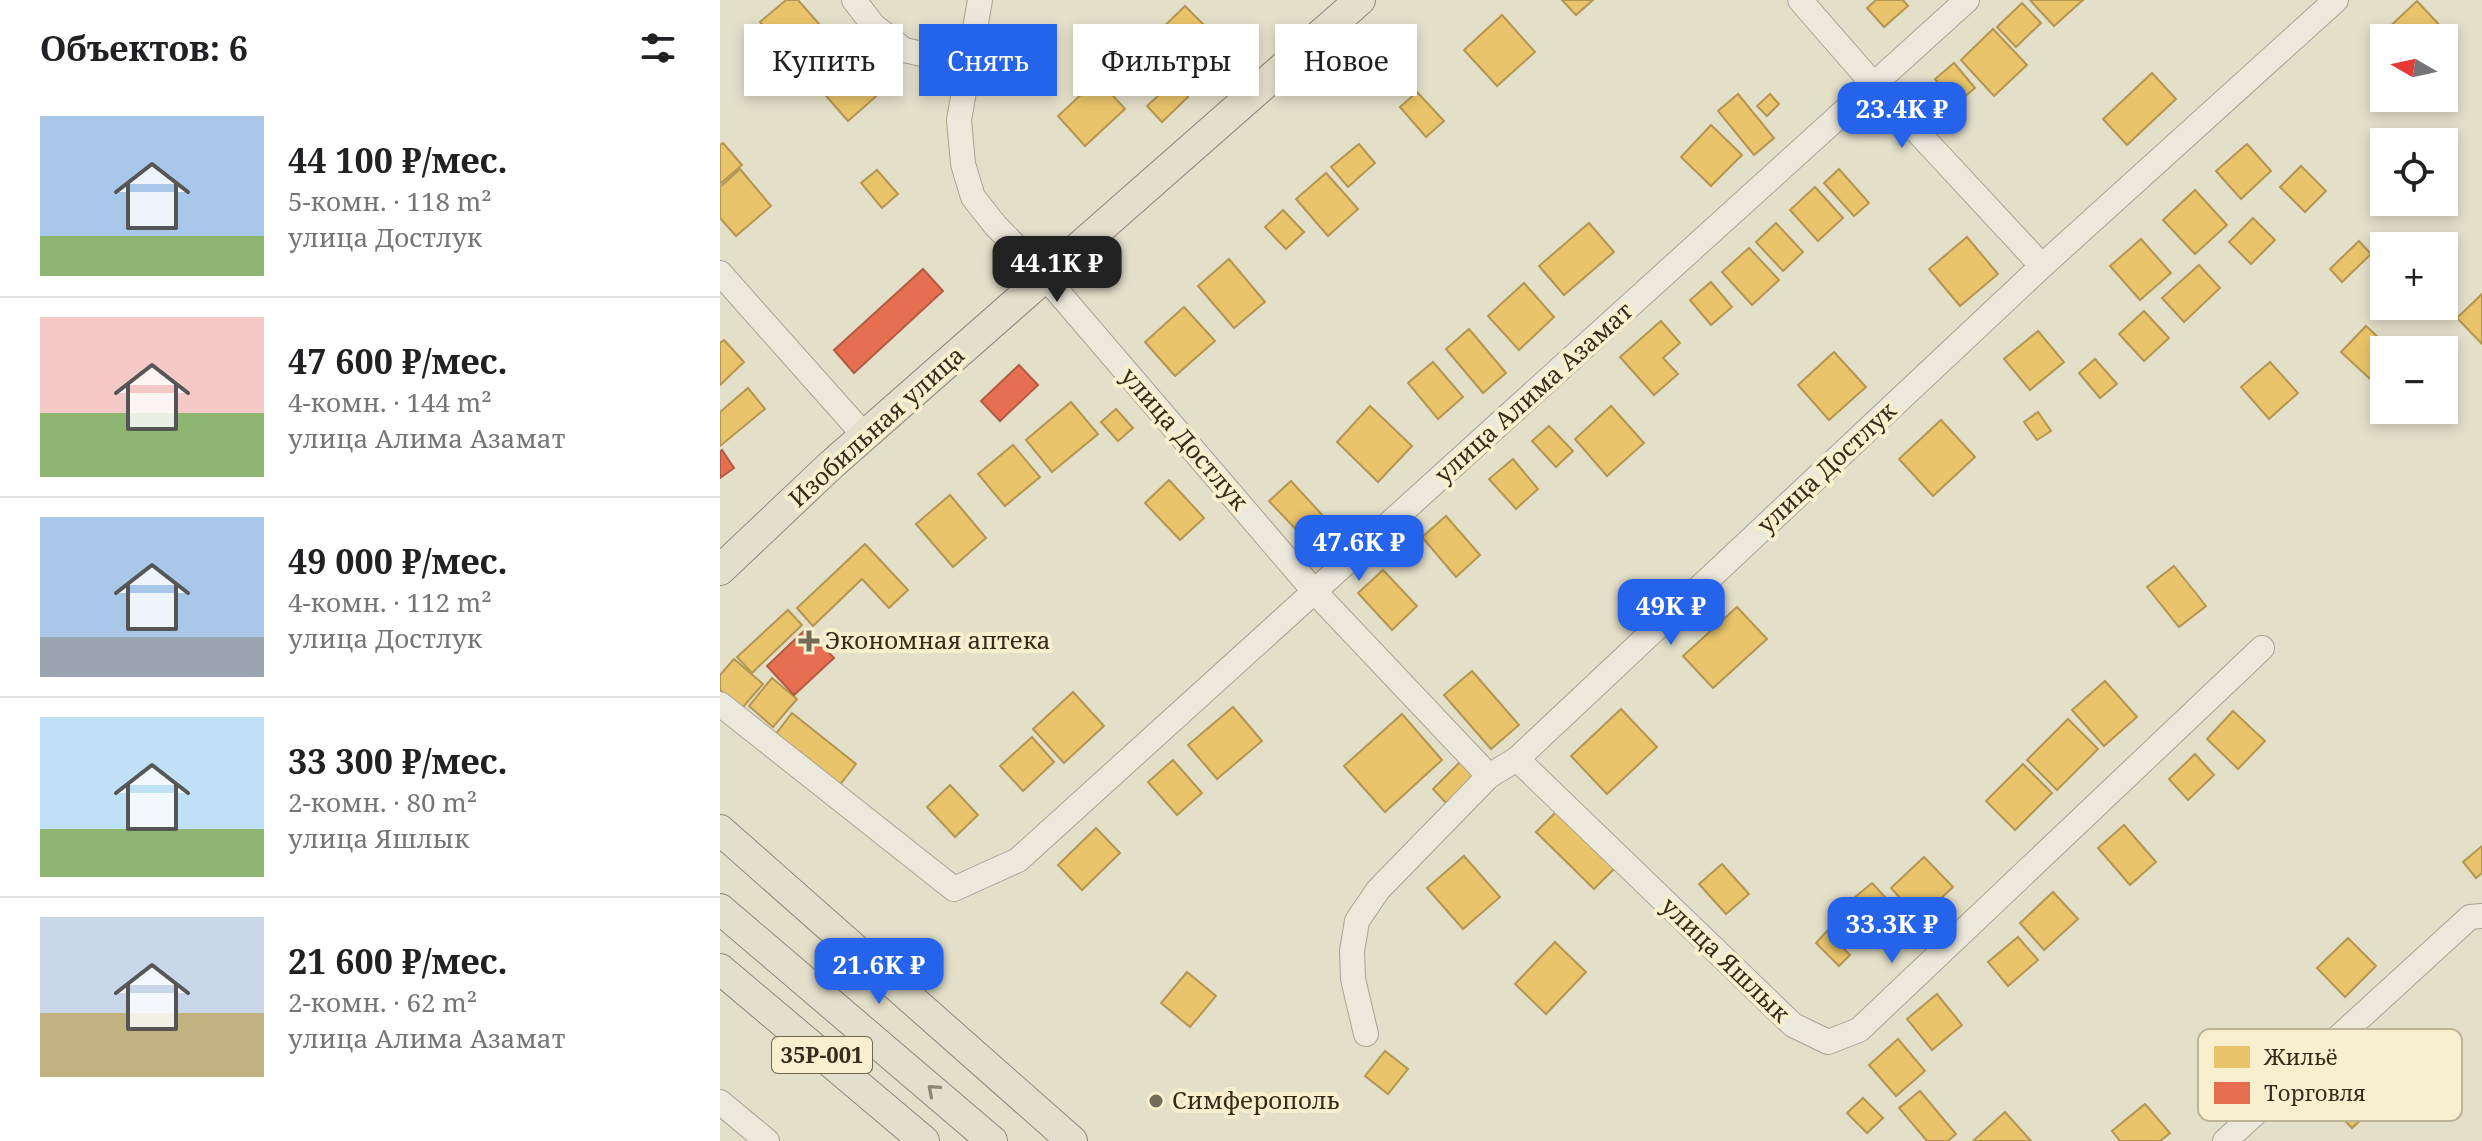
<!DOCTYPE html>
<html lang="ru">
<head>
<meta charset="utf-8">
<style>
	:root { --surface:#fff; --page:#f6f6f6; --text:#202124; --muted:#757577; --line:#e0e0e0; --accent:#2563eb }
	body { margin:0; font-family:"Noto Serif",serif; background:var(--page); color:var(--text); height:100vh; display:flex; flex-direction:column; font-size:30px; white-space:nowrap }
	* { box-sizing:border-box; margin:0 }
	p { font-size:26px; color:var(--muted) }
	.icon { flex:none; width:44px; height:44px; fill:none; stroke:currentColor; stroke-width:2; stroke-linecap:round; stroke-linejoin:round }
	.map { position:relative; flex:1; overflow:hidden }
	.drawer { display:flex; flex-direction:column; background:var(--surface); width:720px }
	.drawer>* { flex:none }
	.top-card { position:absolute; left:24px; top:24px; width:760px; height:72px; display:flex; gap:16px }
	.needle { width:52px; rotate:279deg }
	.buttons { position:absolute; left:1650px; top:24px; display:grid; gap:16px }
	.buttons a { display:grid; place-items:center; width:88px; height:88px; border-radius:0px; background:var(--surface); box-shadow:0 4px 12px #0003; font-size:40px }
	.price { position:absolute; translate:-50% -68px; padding:0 18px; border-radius:16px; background:var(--accent); color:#fff; font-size:26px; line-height:52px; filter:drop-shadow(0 2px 4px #0008) }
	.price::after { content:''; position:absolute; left:50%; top:48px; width:24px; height:18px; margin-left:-12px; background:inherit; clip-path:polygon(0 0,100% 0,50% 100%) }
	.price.current { background:#222; color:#fff }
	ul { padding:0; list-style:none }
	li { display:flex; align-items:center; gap:24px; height:200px; padding:0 40px }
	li+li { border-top:2px solid var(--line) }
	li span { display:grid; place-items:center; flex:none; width:224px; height:160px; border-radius:0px; color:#555 }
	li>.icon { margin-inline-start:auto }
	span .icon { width:96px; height:96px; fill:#fffc; stroke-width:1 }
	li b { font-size:34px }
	h2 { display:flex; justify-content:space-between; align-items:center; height:96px; padding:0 40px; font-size:34px }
	.tag { padding:0 28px; border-radius:0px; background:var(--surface); box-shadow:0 4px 12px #0003; font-size:28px; line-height:72px }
	.tag.current { background:var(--accent); color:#fff }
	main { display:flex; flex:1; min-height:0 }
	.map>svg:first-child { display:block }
	.homes { fill:#e9c46a; stroke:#b49652; stroke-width:2 }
	.shops { fill:#e76f51; stroke:#b25b41; stroke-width:2 }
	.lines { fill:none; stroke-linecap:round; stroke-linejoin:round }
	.minor-casing { stroke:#a9a293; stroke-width:26 }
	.major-casing { stroke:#8e887a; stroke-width:32 }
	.minor { stroke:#ece8dc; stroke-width:24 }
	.major { stroke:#e4dfcc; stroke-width:30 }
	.oneway { stroke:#8e8574 }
	.poi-dot { fill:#746a58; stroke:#f7efce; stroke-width:3 }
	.labels { text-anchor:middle; stroke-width:8; stroke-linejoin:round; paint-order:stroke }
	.shield { fill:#f7efce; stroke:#716651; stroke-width:2 }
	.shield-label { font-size:22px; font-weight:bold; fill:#372b1b }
	.street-label { font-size:24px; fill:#372b1b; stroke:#f7efce }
	.poi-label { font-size:24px; fill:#372b1b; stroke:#f7efce; text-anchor:start }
	.key { fill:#f7efce; stroke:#bdb498; stroke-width:2 }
	.key-label { font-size:22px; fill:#372b1b }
</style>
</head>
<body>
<main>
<section class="drawer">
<h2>Объектов: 6<svg class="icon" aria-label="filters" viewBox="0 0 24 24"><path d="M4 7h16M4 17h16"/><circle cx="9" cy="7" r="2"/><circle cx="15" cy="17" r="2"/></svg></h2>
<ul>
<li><span style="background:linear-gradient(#a9c7e8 75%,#8fb573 0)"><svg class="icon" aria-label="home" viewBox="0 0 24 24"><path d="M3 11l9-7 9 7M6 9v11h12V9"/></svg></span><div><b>44 100 ₽/мес.</b><p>5-комн. · 118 m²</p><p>улица Достлук</p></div></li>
<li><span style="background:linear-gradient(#f6c9c9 60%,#8fb573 0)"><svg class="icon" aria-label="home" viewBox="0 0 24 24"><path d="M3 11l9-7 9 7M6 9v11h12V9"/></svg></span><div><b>47 600 ₽/мес.</b><p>4-комн. · 144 m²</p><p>улица Алима Азамат</p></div></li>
<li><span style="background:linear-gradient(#a9c7e8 75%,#9aa5b1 0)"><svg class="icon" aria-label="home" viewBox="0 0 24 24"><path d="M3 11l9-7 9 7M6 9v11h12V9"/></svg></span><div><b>49 000 ₽/мес.</b><p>4-комн. · 112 m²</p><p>улица Достлук</p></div></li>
<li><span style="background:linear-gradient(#bfe0f5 70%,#8fb573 0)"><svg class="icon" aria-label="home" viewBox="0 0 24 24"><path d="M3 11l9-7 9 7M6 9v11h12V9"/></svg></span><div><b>33 300 ₽/мес.</b><p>2-комн. · 80 m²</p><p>улица Яшлык</p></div></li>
<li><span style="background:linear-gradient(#c9d6e8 60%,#c2b280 0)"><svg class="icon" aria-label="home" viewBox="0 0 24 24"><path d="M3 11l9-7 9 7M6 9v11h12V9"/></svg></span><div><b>21 600 ₽/мес.</b><p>2-комн. · 62 m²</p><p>улица Алима Азамат</p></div></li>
</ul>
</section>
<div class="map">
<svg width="1762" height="1141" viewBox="0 0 1762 1141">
	<rect width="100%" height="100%" fill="#e4dfc9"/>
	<g class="homes">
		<polygon points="66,0 78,0 107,33 74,62 40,22"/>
		<polygon points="842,0 873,0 856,15"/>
		<polygon points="1156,0 1183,0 1188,6 1164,27 1147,8"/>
		<polygon points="1310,0 1363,0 1334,26"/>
		<polygon points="1697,1 1737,44 1724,57 1724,38 1668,38 1663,33"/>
		<polygon points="1302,3 1321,23 1296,47 1277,27"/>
		<polygon points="465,6 493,34 456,69 429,41"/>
		<polygon points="782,15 815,52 777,86 744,50"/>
		<polygon points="1273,29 1307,65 1274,96 1241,60"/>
		<polygon points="412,36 423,47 421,49 468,97 442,122 427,106 440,94 408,62 404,66 393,54"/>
		<polygon points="121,46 161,92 128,121 88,75"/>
		<polygon points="1234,63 1255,88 1236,104 1215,79"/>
		<polygon points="1432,73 1456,99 1407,145 1383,119"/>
		<polygon points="378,79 405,109 365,146 338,116"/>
		<polygon points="697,92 724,121 706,137 680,107"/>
		<polygon points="1018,94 1054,138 1034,155 998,111"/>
		<polygon points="1050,94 1059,104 1047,116 1037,106"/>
		<polygon points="991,125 1022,155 991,186 961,157"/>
		<polygon points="3,143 22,165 0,184 0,145"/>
		<polygon points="639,144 655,163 628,187 611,167"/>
		<polygon points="1527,144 1551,171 1521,199 1496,171"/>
		<polygon points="1581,166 1606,191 1585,212 1560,187"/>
		<polygon points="20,169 51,206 16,236 0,218 0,187"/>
		<polygon points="1119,169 1149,203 1134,216 1104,183"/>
		<polygon points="157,170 178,194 162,208 141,183"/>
		<polygon points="606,173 638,209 608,236 576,199"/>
		<polygon points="1095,187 1123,218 1098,241 1070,210"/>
		<polygon points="1475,190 1507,225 1475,254 1443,220"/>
		<polygon points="563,210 584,232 566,249 545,227"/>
		<polygon points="1533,218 1555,240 1531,264 1509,242"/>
		<polygon points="869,223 894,252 844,295 819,266"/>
		<polygon points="1056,223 1083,252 1063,271 1036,242"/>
		<polygon points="1247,237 1278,274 1240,306 1209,269"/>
		<polygon points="1421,239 1451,273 1420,300 1390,266"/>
		<polygon points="1639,241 1651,254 1622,282 1610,269"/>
		<polygon points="1029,248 1059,280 1032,305 1002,272"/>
		<polygon points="509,259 545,302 514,328 478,286"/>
		<polygon points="1479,265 1500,288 1464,322 1442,298"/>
		<polygon points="991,282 1012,307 991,325 970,300"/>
		<polygon points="804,283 834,317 799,350 768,316"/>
		<polygon points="1762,294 1762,344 1737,318"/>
		<polygon points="464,307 495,341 455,376 425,342"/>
		<polygon points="1424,311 1449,338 1424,361 1399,334"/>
		<polygon points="941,321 960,343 943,358 958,374 934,395 900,357"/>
		<polygon points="1646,326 1672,350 1664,350 1664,363 1649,378 1621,352"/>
		<polygon points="749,329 786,373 763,393 726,349"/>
		<polygon points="1318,331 1344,362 1310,390 1284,359"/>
		<polygon points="4,340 24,362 0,385 0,343"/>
		<polygon points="1114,352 1146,387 1109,420 1078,385"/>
		<polygon points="1375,359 1397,384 1380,398 1359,373"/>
		<polygon points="713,362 743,397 718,419 688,383"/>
		<polygon points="1550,362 1578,393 1549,419 1521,387"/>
		<polygon points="28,388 45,409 0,446 0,412"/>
		<polygon points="351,402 378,434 332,472 306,440"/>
		<polygon points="650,406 692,446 658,482 617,442"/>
		<polygon points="891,406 924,443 887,476 855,439"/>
		<polygon points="396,409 413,428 398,441 381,422"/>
		<polygon points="1318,412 1331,431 1317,440 1304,422"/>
		<polygon points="1221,420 1255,457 1213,496 1179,459"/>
		<polygon points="829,426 853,451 836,467 812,441"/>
		<polygon points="293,445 320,477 285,506 258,474"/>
		<polygon points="793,459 818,489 796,509 769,479"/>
		<polygon points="449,480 484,518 460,540 425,503"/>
		<polygon points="571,481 605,518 584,538 549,501"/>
		<polygon points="230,495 266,538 233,567 196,524"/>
		<polygon points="726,516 760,555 736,577 702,537"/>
		<polygon points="145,544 188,590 169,608 142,579 93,626 77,608"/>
		<polygon points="1454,566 1486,606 1459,627 1427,587"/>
		<polygon points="663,570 697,606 672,630 638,593"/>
		<polygon points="1017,607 1047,639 993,688 963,656"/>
		<polygon points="68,610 82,625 32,673 17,657"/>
		<polygon points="14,659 43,684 22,708 0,690 0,675"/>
		<polygon points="752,671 799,725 771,749 724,695"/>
		<polygon points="52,678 77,699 53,727 29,706"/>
		<polygon points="1385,681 1417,717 1384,746 1352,710"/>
		<polygon points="353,692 384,726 344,763 313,729"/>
		<polygon points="513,707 542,741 497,779 468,745"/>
		<polygon points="901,709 937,747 887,794 851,756"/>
		<polygon points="1513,711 1545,741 1518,769 1487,739"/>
		<polygon points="72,713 136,764 119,786 55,735"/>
		<polygon points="682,714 722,760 665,812 624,766"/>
		<polygon points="1348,719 1378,749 1337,790 1307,760"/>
		<polygon points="312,737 334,762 303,791 280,766"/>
		<polygon points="1475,754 1494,775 1468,800 1449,779"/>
		<polygon points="453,760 482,793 457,815 428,782"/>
		<polygon points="740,762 755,778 728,805 713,789"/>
		<polygon points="1303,764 1332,793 1295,830 1266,801"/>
		<polygon points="230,785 258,815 235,837 207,807"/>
		<polygon points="837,811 895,868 874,889 816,832"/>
		<polygon points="1404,825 1436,862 1410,885 1378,848"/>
		<polygon points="376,828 400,853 362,890 338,865"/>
		<polygon points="1762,846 1762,873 1756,878 1743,862"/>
		<polygon points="744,856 780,897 743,929 707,888"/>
		<polygon points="1204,857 1233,887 1199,919 1171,888"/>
		<polygon points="1002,864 1029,894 1006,914 979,884"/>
		<polygon points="1152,883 1186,920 1169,935 1135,897"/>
		<polygon points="1333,892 1358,919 1324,950 1300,923"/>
		<polygon points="1107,931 1130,955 1119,966 1096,943"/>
		<polygon points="1298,937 1318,960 1288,986 1268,962"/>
		<polygon points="1628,938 1656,966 1625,997 1597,968"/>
		<polygon points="835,942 866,972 826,1014 795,984"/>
		<polygon points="467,972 496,996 470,1027 441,1003"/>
		<polygon points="1217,994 1242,1025 1212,1050 1187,1019"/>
		<polygon points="1178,1039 1205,1071 1176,1096 1149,1065"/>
		<polygon points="665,1051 688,1069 668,1094 645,1076"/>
		<polygon points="1630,1076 1657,1105 1632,1128 1605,1100"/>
		<polygon points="1200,1091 1236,1134 1228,1141 1207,1141 1179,1108"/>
		<polygon points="1143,1098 1163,1118 1147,1133 1127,1113"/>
		<polygon points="1425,1104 1450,1133 1440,1141 1400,1141 1392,1131"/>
		<polygon points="1285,1112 1311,1141 1253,1141"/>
	</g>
	<g class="shops">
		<polygon points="203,269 223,291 134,373 114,350"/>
		<polygon points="299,365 318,385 280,421 261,401"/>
		<polygon points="2,450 14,468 0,478 0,452"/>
		<polygon points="86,629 114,658 74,695 47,666"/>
	</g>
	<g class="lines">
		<defs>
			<g id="minor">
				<polyline points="134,0 153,25 184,50 247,64"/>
				<polyline points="260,0 239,120 243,164 253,197 275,225 326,278 594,591 769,776 797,759 1322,266 1616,0"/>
				<polyline points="1080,0 1154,85 1322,266"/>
				<polyline points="0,273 145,436"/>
				<polyline points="0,704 234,889 298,860 1247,0"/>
				<polyline points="797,759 1073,1025 1108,1042 1139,1030 1542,648"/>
				<polyline points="646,1034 633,979 632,951 637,921 658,890 769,776"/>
				<polyline points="0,1102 47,1141"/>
				<polyline points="1505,1141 1750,917 1762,916"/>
			</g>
			<g id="major">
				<polyline points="0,570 111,465 640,0"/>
				<polyline points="0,830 352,1141"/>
				<polyline points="0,909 272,1141"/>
				<polyline points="0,969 204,1141"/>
			</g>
		</defs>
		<use href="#minor" class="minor-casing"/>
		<use href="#major" class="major-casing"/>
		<use href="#minor" class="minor"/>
		<use href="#major" class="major"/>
	</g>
	<defs><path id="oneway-chevron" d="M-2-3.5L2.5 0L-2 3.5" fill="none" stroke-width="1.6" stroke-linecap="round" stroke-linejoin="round" transform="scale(2)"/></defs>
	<use class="oneway" href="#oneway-chevron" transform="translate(213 1090) rotate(-139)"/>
	<g class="poi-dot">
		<path d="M85 629h8v8h8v8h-8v8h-8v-8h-8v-8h8z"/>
		<circle cx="436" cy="1101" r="8"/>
	</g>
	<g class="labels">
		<rect class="shield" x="52" y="1037" width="100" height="36" rx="6"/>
		<g class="shield-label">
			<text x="102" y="1063">35Р-001</text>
		</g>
		<g class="street-label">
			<text transform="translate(814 393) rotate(-42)" y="8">улица Алима Азамат</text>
			<text transform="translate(157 427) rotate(-42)" y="8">Изобильная улица</text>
			<text transform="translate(464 439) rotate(49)" y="8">улица Достлук</text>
			<text transform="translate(1107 468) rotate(-43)" y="8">улица Достлук</text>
			<text transform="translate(1005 960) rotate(44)" y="8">улица Яшлык</text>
		</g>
		<g class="poi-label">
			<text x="105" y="649">Экономная аптека</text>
			<text x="452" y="1109">Симферополь</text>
		</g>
	</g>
	<rect x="1478" y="1029" width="264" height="92" rx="12" class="key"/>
	<rect x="1494" y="1046" width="36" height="22" fill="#e9c46a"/>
	<rect x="1494" y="1082" width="36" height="22" fill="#e76f51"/>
	<g class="key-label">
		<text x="1544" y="1065">Жильё</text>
		<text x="1544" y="1101">Торговля</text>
	</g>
</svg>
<div class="buttons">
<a><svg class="needle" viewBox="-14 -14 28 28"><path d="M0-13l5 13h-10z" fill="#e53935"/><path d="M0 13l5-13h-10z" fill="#757577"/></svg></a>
<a><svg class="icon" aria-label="locate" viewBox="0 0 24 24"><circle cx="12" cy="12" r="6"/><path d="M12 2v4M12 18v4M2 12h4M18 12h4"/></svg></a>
<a>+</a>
<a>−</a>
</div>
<b class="price" style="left:1182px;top:150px">23.4K ₽</b>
<b class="price current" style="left:337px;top:304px">44.1K ₽</b>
<b class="price" style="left:639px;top:583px">47.6K ₽</b>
<b class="price" style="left:951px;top:647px">49K ₽</b>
<b class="price" style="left:1172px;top:965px">33.3K ₽</b>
<b class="price" style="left:159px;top:1006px">21.6K ₽</b>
<div class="top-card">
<a class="tag">Купить</a>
<a class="tag current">Снять</a>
<a class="tag">Фильтры</a>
<a class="tag">Новое</a>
</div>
</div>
</main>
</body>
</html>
